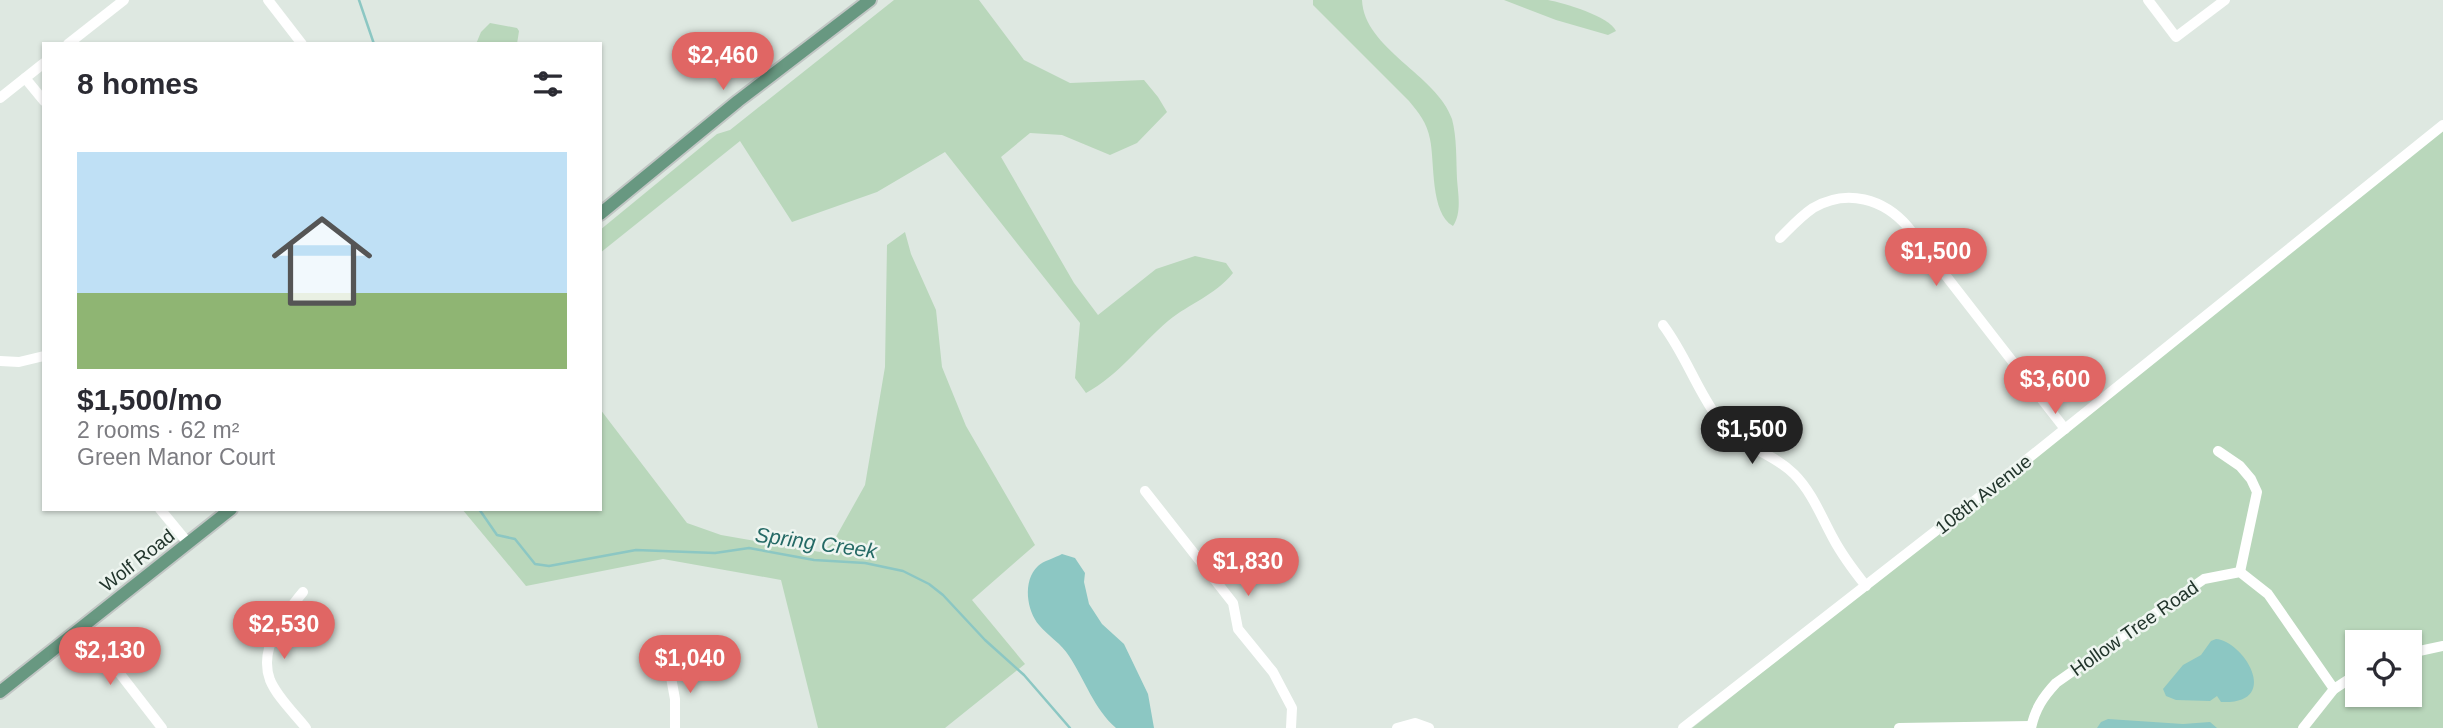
<!DOCTYPE html>
<html lang="en">
<head>
<meta charset="utf-8">
<style>
	:root { --surface:#fff; --page:#f2f2f3; --text:#2b2b33; --muted:#7c7c81; --line:#e1e1e2; --accent:#e06664 }
	body { margin:0; font-family:Arial,sans-serif; background:var(--page); color:var(--text); height:100vh; display:flex; flex-direction:column; font-size:26px; white-space:nowrap }
	* { box-sizing:border-box; margin:0 }
	p { font-size:23px; color:var(--muted) }
	.icon { flex:none; width:38px; height:38px; fill:none; stroke:currentColor; stroke-width:2; stroke-linecap:round; stroke-linejoin:round }
	.map { position:relative; flex:1; overflow:hidden }
	.panel { position:absolute; left:42px; top:42px; width:560px; height:469px; display:flex; flex-direction:column; background:var(--surface); border-radius:0px; box-shadow:0 2px 5px #0004 }
	.panel>* { flex:none }
	.buttons { position:absolute; left:2345px; top:630px; display:grid; gap:14px }
	.buttons a { display:grid; place-items:center; width:77px; height:77px; border-radius:0px; background:var(--surface); box-shadow:0 2px 5px #0004; font-size:35px }
	.price { position:absolute; translate:-50% -60px; padding:0 16px; border-radius:24px; background:var(--accent); color:#fff; font-size:23px; line-height:46px; filter:drop-shadow(0 2px 4px #0008) }
	.price::after { content:''; position:absolute; left:50%; top:42px; width:21px; height:16px; margin-left:-10px; background:inherit; clip-path:polygon(0 0,100% 0,50% 100%) }
	.price.on { background:#222; color:#fff }
	ul { padding:0; list-style:none }
	li { display:grid; align-content:center; gap:14px; height:371px; padding:0 35px }
	li+li { border-top:2px solid var(--line) }
	li span { display:grid; place-items:center; height:217px; border-radius:0px; color:#555 }
	li>.icon { margin-inline-start:auto }
	span .icon { width:126px; height:126px; fill:#fffc; stroke-width:1 }
	li b { font-size:30px }
	h2 { display:flex; justify-content:space-between; align-items:center; height:84px; padding:0 35px; font-size:30px }
	.map>svg:first-child { display:block }
	.green { fill:#b9d7bb; fill-rule:evenodd }
	.water { fill:#8cc7c3 }
	.lines { fill:none; stroke-linecap:round; stroke-linejoin:round }
	.stream { stroke:#8cc7c3; stroke-width:2.5 }
	.major-casing { stroke:#c1c6c4; stroke-width:16 }
	.minor { stroke:#fff; stroke-width:10 }
	.major { stroke:#689881; stroke-width:12 }
	.labels { text-anchor:middle; stroke-width:5; stroke-linejoin:round; paint-order:stroke }
	.street-label { font-size:19px; fill:#22352c; stroke:#eef5f0 }
	.water-label { font-size:21px; font-style:italic; fill:#246965; stroke:#eef5f0 }
</style>
</head>
<body>
<div class="map">
<svg width="2443" height="728" viewBox="0 0 2443 728">
	<rect width="100%" height="100%" fill="#dee8e1"/>
	<g class="green">
		<path d="M894,0H979L1024,60L1070,83L1144,80L1158,97L1167,112L1137,143L1110,155L1062,135L1030,133L1001,157L1074,283L1098,315L1156,269L1195,256L1226,263L1233,273C1214,296 1190,303 1168,321C1140,345 1119,375 1086,393L1075,378L1080,323L945,152L877,192L792,222L740,141L600,253V230L717,134L730,130Z"/>
		<path d="M1313,0H1362C1364,49 1437,75 1452,119C1457,138 1456,160 1457,179C1458,194 1462,213 1453,226C1430,213 1435,163 1430,139C1427,123 1419,113 1409,101L1313,5Z"/>
		<path d="M1504,0C1518,0 1534,0 1548,0C1564,3 1609,16 1616,31L1608,35L1556,20Z"/>
		<polygon points="490,23 517,28 519,31 517,44 476,44 481,32"/>
		<path d="M2443,125V728H1692L1725,702ZM2357,642H2410V695H2357Z"/>
		<polygon points="905,232 911,254 936,310 942,367 966,426 1035,545 972,600 1025,664 945,728 818,728 781,580 663,559 526,586 462,509 600,509 600,409 687,523 721,535 820,552 832,544 865,485 885,367 887,245"/>
	</g>
	<g class="water">
		<path d="M1062,554L1075,558L1085,573L1084,582L1089,604L1102,624L1124,644L1148,694L1154,728H1116C1094,709 1085,680 1069,656C1062,644 1048,636 1039,625C1027,611 1022,581 1038,566C1043,561 1055,558 1062,554Z"/>
		<path d="M2216,639C2244,641 2283,705 2221,702L2217,696L2210,701L2176,700L2166,696L2163,689L2183,665L2201,655L2211,641Z"/>
		<polygon points="2108,719 2183,724 2210,722 2217,728 2097,728 2101,722"/>
	</g>
	<g class="lines">
		<g class="stream">
			<polyline points="359,0 374,44"/>
			<polyline points="479,509 497,535 515,539 535,564 549,566 636,550 715,553 749,548 814,560 865,563 903,571 929,584 943,595 985,640 1024,675 1070,728"/>
		</g>
		<defs>
			<g id="major">
				<polyline points="600,214 738,101 870,0"/>
				<polyline points="0,692 231,509"/>
			</g>
		</defs>
		<use href="#major" class="major-casing"/>
		<g class="minor">
			<polyline points="268,0 302,44"/>
			<polyline points="2148,0 2176,37 2225,0"/>
			<polyline points="68,44 124,0"/>
			<polyline points="25,78 44,101"/>
			<polyline points="0,98 44,63"/>
			<path d="M1780,238C1791,227 1801,216 1813,208C1847,188 1884,199 1908,227L2065,429"/>
			<path d="M1663,325C1685,354 1696,388 1717,417C1740,449 1770,450 1794,474C1812,492 1821,516 1833,538C1842,555 1854,571 1866,586"/>
			<polyline points="0,361 19,362 44,356"/>
			<polyline points="2218,451 2240,466 2251,479 2257,492 2240,572"/>
			<polyline points="1145,491 1233,603 1238,629 1273,672 1292,708 1291,728"/>
			<polyline points="160,509 188,543"/>
			<path d="M303,592C284,615 258,648 270,680C277,697 294,713 306,728"/>
			<polyline points="83,626 162,728"/>
			<polyline points="2410,653 2443,646"/>
			<polyline points="668,661 675,699 675,728"/>
			<polyline points="1397,728 1415,723 1429,728"/>
			<polyline points="1683,728 2010,473 2443,125"/>
			<polyline points="1899,728 2031,726"/>
			<path d="M2031,728C2035,709 2043,697 2056,683L2204,579L2240,572L2268,594L2334,689"/>
			<polyline points="2303,728 2334,689 2357,674"/>
		</g>
		<use href="#major" class="major"/>
	</g>
	<g class="labels">
		<g class="street-label">
			<text transform="translate(1983 494) rotate(-38)" y="7">108th Avenue</text>
			<text transform="translate(137 560) rotate(-38)" y="7">Wolf Road</text>
			<text transform="translate(2134 628) rotate(-35)" y="7">Hollow Tree Road</text>
		</g>
		<g class="water-label">
			<text transform="translate(816 543) rotate(8)" y="7">Spring Creek</text>
		</g>
	</g>
</svg>
<div class="buttons">
<a><svg class="icon" aria-label="locate" viewBox="0 0 24 24"><circle cx="12" cy="12" r="6"/><path d="M12 2v4M12 18v4M2 12h4M18 12h4"/></svg></a>
</div>
<b class="price" style="left:723px;top:92px">$2,460</b>
<b class="price" style="left:1936px;top:288px">$1,500</b>
<b class="price" style="left:2055px;top:416px">$3,600</b>
<b class="price on" style="left:1752px;top:466px">$1,500</b>
<b class="price" style="left:1248px;top:598px">$1,830</b>
<b class="price" style="left:284px;top:661px">$2,530</b>
<b class="price" style="left:110px;top:687px">$2,130</b>
<b class="price" style="left:690px;top:695px">$1,040</b>
<section class="panel">
<h2>8 homes<svg class="icon" aria-label="filters" viewBox="0 0 24 24"><path d="M4 7h16M4 17h16"/><circle cx="9" cy="7" r="2"/><circle cx="15" cy="17" r="2"/></svg></h2>
<ul>
<li><span style="background:linear-gradient(#bfe0f5 65%,#8fb573 0)"><svg class="icon" aria-label="home" viewBox="0 0 24 24"><path d="M3 11l9-7 9 7M6 9v11h12V9"/></svg></span><div><b>$1,500/mo</b><p>2 rooms · 62 m²</p><p>Green Manor Court</p></div></li>
</ul>
</section>
</div>
</body>
</html>
